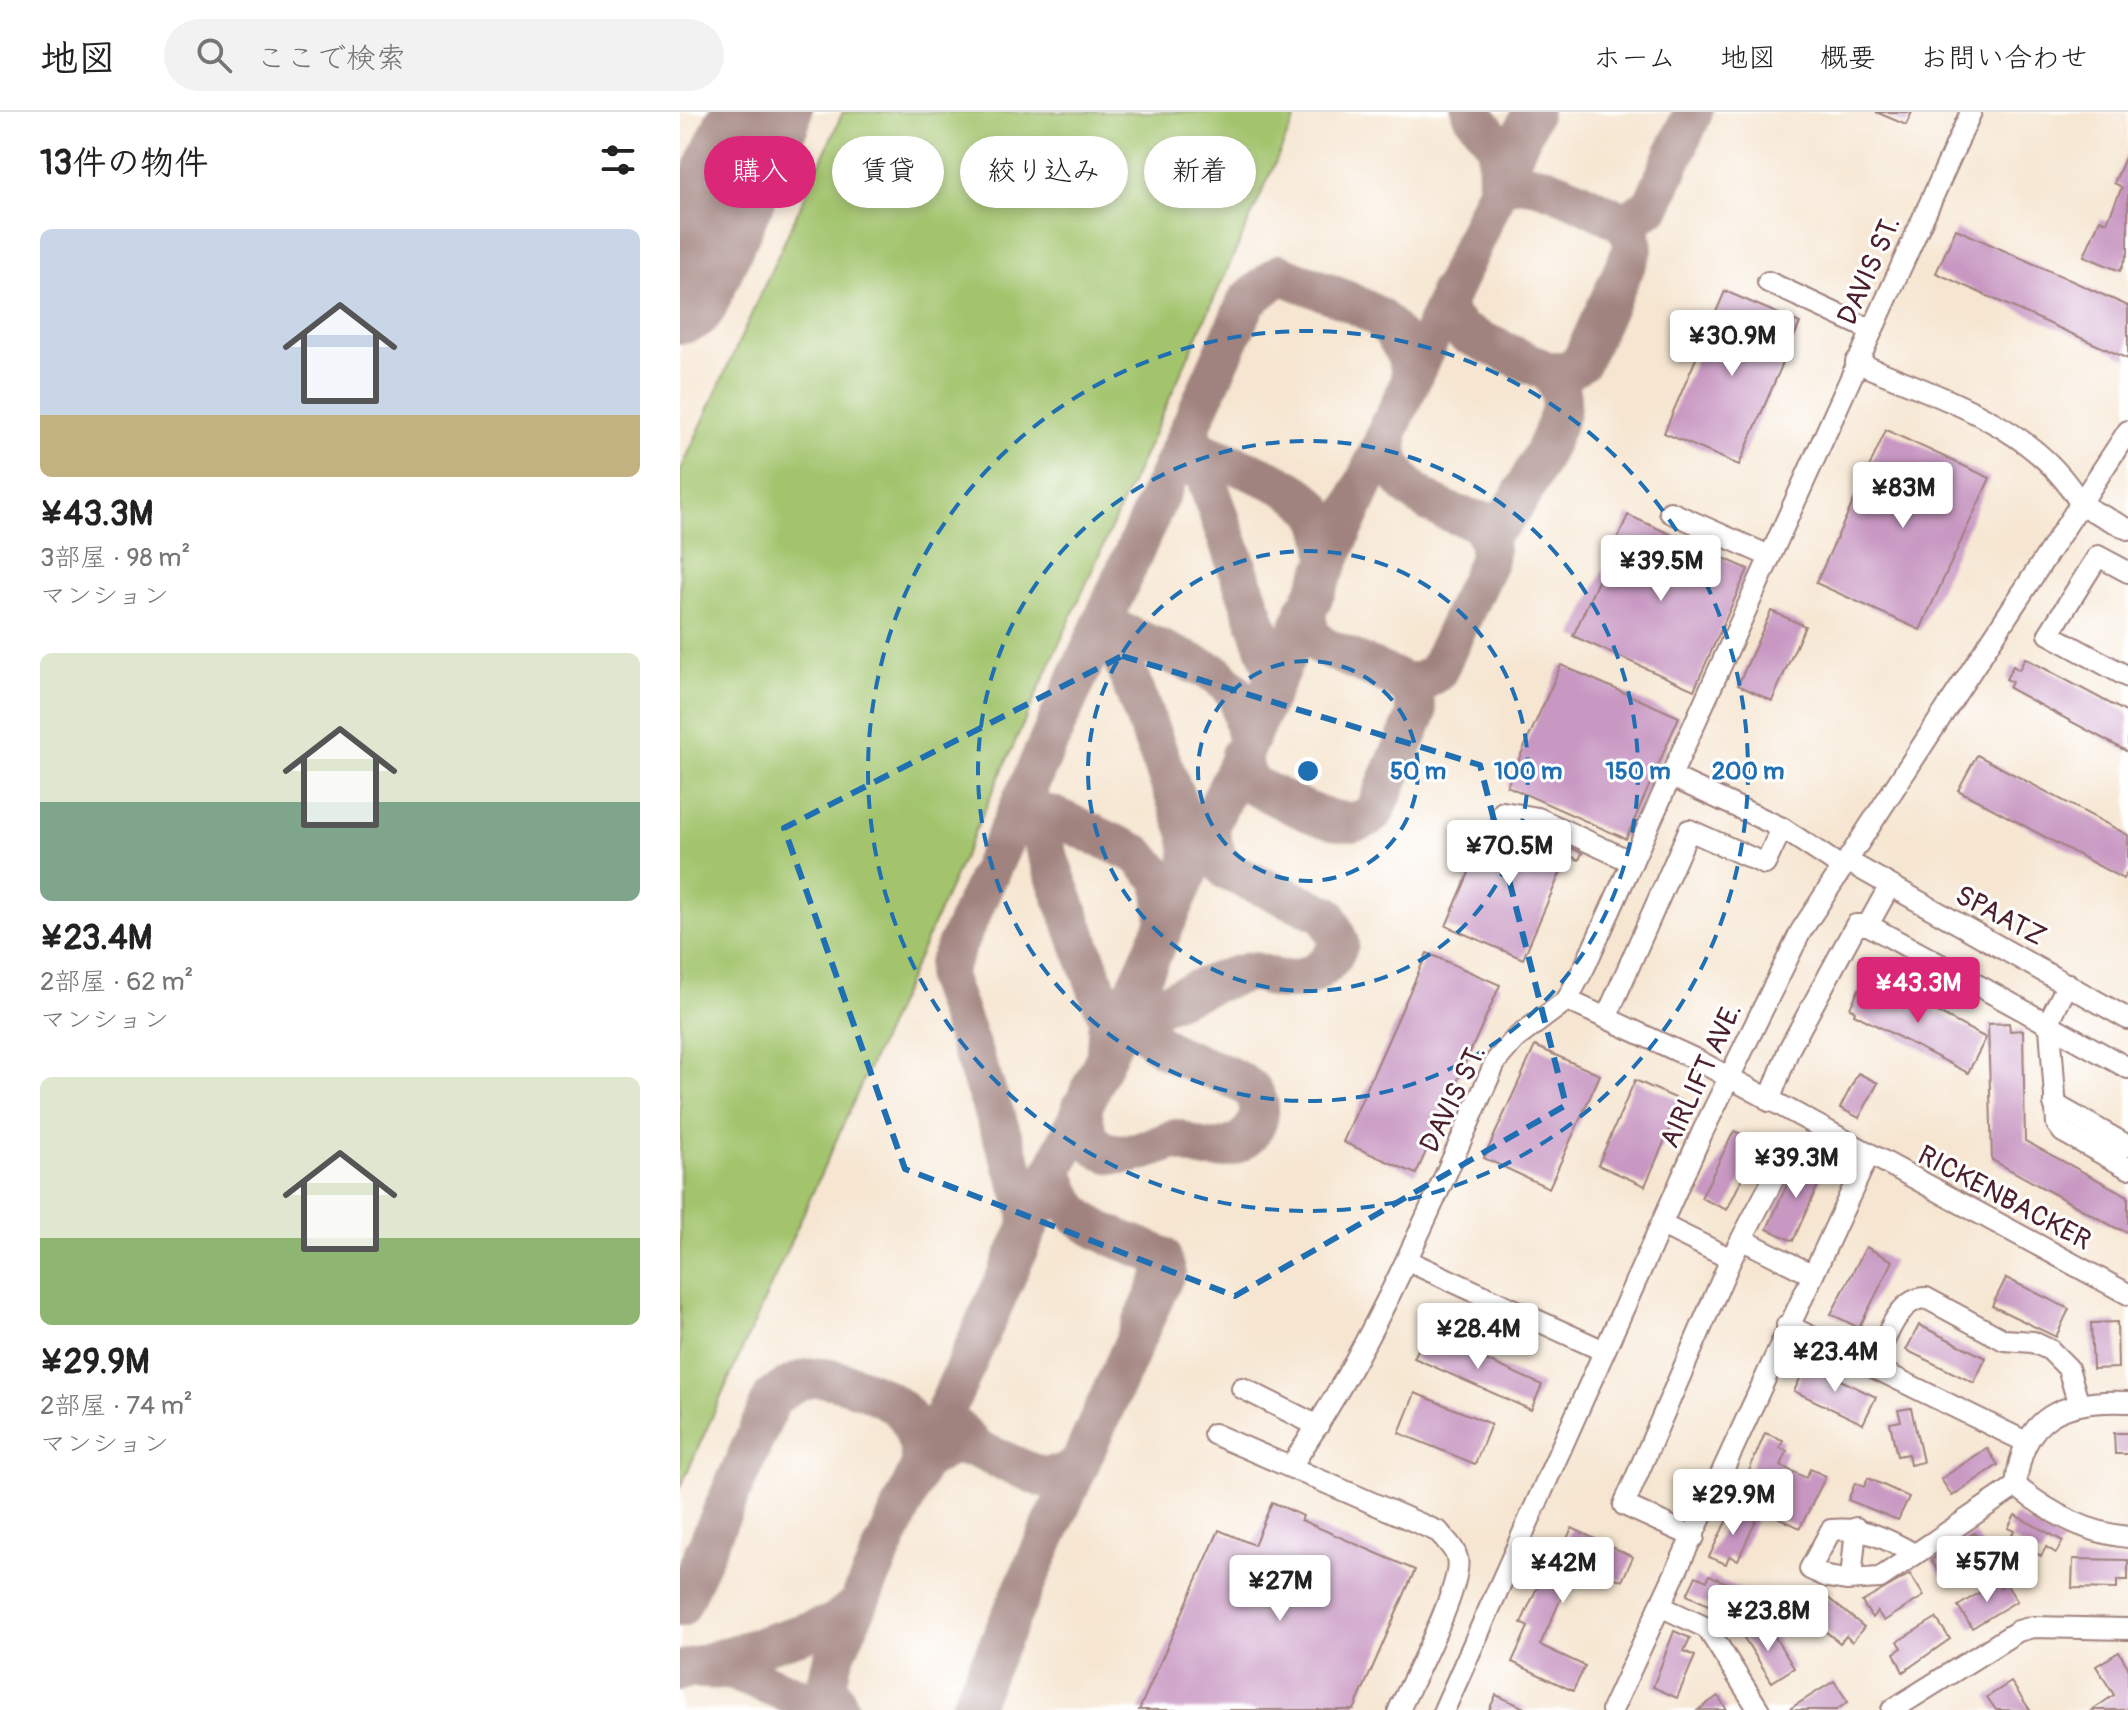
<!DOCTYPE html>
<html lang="ja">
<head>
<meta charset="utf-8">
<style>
	:root { --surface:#fff; --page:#f2f2f2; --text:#222; --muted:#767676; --line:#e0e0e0; --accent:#db2777 }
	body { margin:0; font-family:Pangolin,"Klee One",sans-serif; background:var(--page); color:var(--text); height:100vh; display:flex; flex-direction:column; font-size:30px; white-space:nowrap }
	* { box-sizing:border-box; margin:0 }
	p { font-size:26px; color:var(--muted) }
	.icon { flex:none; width:44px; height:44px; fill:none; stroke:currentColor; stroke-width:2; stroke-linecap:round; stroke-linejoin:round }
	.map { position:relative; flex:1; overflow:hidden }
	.panel { display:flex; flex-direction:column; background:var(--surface); width:680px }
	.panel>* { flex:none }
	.hud { position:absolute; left:24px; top:24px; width:760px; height:72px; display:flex; gap:16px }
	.price { position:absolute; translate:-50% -68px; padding:0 18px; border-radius:8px; background:#fff; color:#222; font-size:26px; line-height:52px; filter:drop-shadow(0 2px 4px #0008) }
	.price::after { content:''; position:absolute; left:50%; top:48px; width:24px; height:18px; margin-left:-12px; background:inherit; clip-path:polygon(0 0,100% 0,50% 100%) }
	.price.on { background:var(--accent); color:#fff }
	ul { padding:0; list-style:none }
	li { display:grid; align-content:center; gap:16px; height:424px; padding:0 40px }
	li span { display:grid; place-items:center; height:248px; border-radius:12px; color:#555 }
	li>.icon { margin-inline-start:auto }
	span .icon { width:144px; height:144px; fill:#fffc; stroke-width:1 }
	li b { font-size:34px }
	h2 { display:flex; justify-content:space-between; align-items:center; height:96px; padding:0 40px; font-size:34px }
	.pill { padding:0 28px; border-radius:36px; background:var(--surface); box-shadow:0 4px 12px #0003; font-size:28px; line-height:72px }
	.pill.on { background:var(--accent); color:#fff }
	header { display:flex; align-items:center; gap:48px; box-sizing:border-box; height:112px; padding:0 40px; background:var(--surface); border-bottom:2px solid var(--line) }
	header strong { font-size:38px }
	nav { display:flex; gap:44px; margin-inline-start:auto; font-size:28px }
	.search { width:560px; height:72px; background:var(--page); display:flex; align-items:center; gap:20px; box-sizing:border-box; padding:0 28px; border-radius:44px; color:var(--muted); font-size:30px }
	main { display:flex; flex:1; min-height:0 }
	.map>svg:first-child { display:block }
	.green { fill:#a3c46d; stroke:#76724c; stroke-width:2 }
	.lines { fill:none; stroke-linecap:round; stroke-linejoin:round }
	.taxiway { stroke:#a0827e; stroke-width:40 }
	.runway { stroke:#a0827e; stroke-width:100 }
	.building { fill:#c897c2 }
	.minor-casing { stroke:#a0827e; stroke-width:24 }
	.minor { stroke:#fff; stroke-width:20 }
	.marked { fill:none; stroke:#1f6fb2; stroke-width:6; stroke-dasharray:16 10; stroke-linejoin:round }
	.ring { fill:none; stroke:#1f6fb2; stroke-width:4; stroke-dasharray:14 10 }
	.labels { text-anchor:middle; stroke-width:6; stroke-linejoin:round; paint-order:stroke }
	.street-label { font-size:28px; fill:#4a1f2b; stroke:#fff }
	.centre { fill:#1f6fb2; stroke:#fff; stroke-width:4 }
	.ring-label { font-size:24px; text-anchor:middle; font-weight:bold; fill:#1f6fb2; stroke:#fff; stroke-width:6; stroke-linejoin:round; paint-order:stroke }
</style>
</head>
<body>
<header>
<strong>地図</strong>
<div class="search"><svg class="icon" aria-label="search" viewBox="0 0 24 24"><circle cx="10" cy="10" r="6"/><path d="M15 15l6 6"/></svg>ここで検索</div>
<nav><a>ホーム</a><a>地図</a><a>概要</a><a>お問い合わせ</a></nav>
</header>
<main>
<section class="panel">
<h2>13件の物件<svg class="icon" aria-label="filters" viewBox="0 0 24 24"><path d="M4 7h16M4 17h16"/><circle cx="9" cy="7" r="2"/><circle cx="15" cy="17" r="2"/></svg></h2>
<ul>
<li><span style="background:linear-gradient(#c9d6e8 75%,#c2b280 0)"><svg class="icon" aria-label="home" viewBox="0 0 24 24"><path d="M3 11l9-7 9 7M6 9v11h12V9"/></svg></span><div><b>¥43.3M</b><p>3部屋 · 98 m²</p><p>マンション</p></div></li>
<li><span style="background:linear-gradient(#dfe7d0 60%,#7fa58c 0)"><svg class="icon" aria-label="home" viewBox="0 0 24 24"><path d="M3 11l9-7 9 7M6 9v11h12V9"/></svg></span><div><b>¥23.4M</b><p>2部屋 · 62 m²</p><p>マンション</p></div></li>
<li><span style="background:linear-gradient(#dfe7d0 65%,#8fb573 0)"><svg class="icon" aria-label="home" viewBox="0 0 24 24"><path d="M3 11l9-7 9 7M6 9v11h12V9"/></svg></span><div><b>¥29.9M</b><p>2部屋 · 74 m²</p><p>マンション</p></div></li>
</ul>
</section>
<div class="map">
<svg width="1448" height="1598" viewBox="0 0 1448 1598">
	<rect width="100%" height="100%" fill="#fff"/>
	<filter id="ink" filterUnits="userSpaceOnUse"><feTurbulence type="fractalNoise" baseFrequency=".0125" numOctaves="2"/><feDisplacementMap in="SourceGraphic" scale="16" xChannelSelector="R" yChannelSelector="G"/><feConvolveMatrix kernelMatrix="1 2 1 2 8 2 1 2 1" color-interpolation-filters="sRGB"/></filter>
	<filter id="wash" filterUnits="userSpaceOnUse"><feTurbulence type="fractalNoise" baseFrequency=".006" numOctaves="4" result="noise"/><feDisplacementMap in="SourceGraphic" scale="32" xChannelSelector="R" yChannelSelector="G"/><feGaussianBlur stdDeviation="1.8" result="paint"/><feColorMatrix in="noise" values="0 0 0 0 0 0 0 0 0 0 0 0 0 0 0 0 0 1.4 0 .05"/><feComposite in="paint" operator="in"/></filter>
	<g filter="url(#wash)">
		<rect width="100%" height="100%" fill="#f6e6d1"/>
		<polygon class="green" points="163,0 618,0 0,1376 0,360"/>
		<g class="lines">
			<g class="taxiway">
				<polyline points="791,0 817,33 818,74"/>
				<path d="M817,78C844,52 909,96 940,108L952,107L972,93L1013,0"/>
				<polyline points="768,181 766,196 771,209 784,221 867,259 887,259 901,250 953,137 951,121 940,108"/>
				<path d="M709,313C708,324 707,339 711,350C726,387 783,412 821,410C838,396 874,322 880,299C884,283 878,271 867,259"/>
				<polyline points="509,318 592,554 592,572"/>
				<path d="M503,352L512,345L528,342C560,356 620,373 638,402C646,415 648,431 649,445"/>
				<polyline points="428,497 432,520 508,719 511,737 509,757"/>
				<path d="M625,498L630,523L642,534L725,570H741L757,560L807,451C812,433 808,420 792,407"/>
				<polyline points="418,532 443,521 537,562 558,584 567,627"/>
				<path d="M560,643L567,666L576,675C607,688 668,729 695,699L737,602L731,577L720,569"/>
				<polyline points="348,676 349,694 428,906 426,937"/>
				<polyline points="332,714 353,705 371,703 457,742 482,768 486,808"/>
				<path d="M437,917C449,903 553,861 572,860C580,860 589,865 596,867C624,872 650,857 659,831L647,803L549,760L537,746L529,718"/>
				<path d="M402,994C407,1061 452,1044 496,1027C506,1031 516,1036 527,1037C561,1041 594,1009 572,978C526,944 462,952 452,883"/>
				<path d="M349,1111L347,1093L266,867L267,855L567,189L600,162C630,175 673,188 699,206C714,217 733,248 730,266"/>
				<polyline points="278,1317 296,1337 361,1365 383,1362 400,1352"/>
				<path d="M0,1495L93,1285C105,1277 118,1268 133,1266C157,1263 218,1286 229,1308C236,1321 239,1336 242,1350L272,1333L296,1337"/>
				<polyline points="21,1557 53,1558 149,1598"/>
				<polyline points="0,1559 156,1511 178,1492"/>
				<polyline points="160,1598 147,1571 152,1550 852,0"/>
				<path d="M289,1598L486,1159L481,1144C429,1121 387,1118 374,1057"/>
			</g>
			<polyline class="runway" points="0,182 82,0"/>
		</g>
		<g id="blocks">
			<g class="building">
				<polygon points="1196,0 1232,0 1226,13"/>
				<polygon points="1448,39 1448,141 1440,159 1404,144 1420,107 1427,110 1442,75 1434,71"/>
				<polygon points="1276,117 1448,194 1448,247 1256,161"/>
				<polygon points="1045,179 1120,211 1059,353 984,321"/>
				<polygon points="1206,318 1310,366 1240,518 1136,471"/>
				<polygon points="948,403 1068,457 1014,578 893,524"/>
				<polygon points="1091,499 1125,514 1092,589 1058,573"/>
				<polygon points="1345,546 1448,601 1448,640 1329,576 1332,570 1326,567 1333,554 1339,558"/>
				<polygon points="881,553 999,605 946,727 827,674"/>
				<polygon points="1297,643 1448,723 1448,758 1443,767 1278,678"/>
				<polygon points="812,707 868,731 870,726 902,741 899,748 888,743 843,847 766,814"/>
				<polygon points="747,841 820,873 736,1062 663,1030"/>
				<polygon points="1193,866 1306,926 1288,961 1174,902 1175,899 1170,896 1179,877 1185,881"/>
				<polygon points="1329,911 1330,919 1343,918 1345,1029 1448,1084 1448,1120 1436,1116 1312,1048 1308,912"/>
				<polygon points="855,934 920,963 869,1076 804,1046"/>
				<polygon points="1178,961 1198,971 1179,1006 1160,996"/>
				<polygon points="955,968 1002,989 965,1074 918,1053"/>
				<polygon points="1054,1019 1079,1031 1047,1098 1021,1086"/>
				<polygon points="1118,1048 1144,1060 1113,1129 1087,1117"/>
				<polygon points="1186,1135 1213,1149 1179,1216 1151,1202"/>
				<polygon points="1326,1166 1389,1197 1376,1225 1312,1194"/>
				<polygon points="1437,1210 1438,1256 1413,1257 1411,1211"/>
				<polygon points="1239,1213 1306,1246 1294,1271 1226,1238"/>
				<polygon points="746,1221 862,1273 851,1298 734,1246"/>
				<polygon points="1127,1252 1196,1285 1183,1312 1114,1279"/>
				<polygon points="735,1281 811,1312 795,1352 719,1321"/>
				<polygon points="1231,1296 1243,1350 1230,1353 1228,1342 1217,1344 1210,1311 1221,1309 1218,1298"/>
				<polygon points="1085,1321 1103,1328 1100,1336 1107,1339 1101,1354 1126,1366 1130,1357 1146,1364 1120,1416 1097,1405 1104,1390 1063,1373"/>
				<polygon points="1434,1321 1448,1321 1448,1342 1435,1342"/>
				<polygon points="1307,1336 1318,1353 1272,1384 1261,1367"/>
				<polygon points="1188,1366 1229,1385 1218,1408 1168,1388 1175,1371 1184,1375"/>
				<polygon points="592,1390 623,1404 621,1408 735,1458 674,1598 459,1598 539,1418 574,1433"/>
				<polygon points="1052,1397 1076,1408 1058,1448 1049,1444 1046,1452 1029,1445"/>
				<polygon points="1335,1403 1383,1429 1376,1441 1366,1435 1361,1444 1330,1427 1334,1419 1328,1416"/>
				<polygon points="892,1416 953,1445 942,1469 898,1449 860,1533 905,1554 893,1579 832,1550 848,1515 841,1511 869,1449 875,1452"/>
				<polygon points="1295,1421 1304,1436 1298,1440 1302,1446 1265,1470 1251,1448"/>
				<polygon points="1393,1447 1448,1448 1448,1468 1437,1468 1437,1477 1392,1476"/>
				<polygon points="1230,1462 1244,1484 1204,1509 1197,1499 1192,1506 1182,1490"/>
				<polygon points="1029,1463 1070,1481 1058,1507 1007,1483 1016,1464 1027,1469"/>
				<polygon points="1316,1470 1320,1476 1326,1472 1337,1489 1292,1516 1278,1494"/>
				<polygon points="1142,1481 1184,1515 1172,1530 1166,1524 1160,1531 1124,1502"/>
				<polygon points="1256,1506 1270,1527 1223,1560 1214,1541 1222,1536 1218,1529"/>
				<polygon points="1074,1513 1080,1523 1090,1517 1114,1556 1092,1570 1061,1521"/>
				<polygon points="994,1519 1010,1526 1004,1539 1015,1544 997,1586 973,1575"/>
				<polygon points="1439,1540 1448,1555 1448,1598 1412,1598 1434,1583 1416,1554"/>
				<polygon points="1154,1569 1168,1590 1156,1598 1108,1598"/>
				<polygon points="1331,1570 1350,1598 1316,1598 1307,1585"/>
				<polygon points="816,1583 849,1598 809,1598"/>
				<polygon points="1038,1584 1047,1598 1018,1598"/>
			</g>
		</g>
	</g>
	<g filter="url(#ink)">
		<use href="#blocks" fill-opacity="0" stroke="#a0827e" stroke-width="2"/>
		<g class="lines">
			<defs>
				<g id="minor">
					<polyline points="1088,170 1191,218"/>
					<path d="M1176,250C1256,285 1356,312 1401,393"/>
					<polyline points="1401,393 1448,417"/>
					<polyline points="990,400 1089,444"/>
					<polyline points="1448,460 1418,444 1369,522 1448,565"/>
					<polyline points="990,664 1102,716 1163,756"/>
					<polyline points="823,700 858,706 952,750"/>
					<polyline points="1167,749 1448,907"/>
					<polyline points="1209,775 1188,813 1448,956"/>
					<polyline points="1388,872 1372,903 1370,915 1377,1012 1383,1020 1448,1056"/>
					<polyline points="887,888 1017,948 1448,1182"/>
					<polyline points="927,904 1009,718 1085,752 1102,716"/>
					<polyline points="1089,989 1109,937 1176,813 1188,813"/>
					<polyline points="1374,992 1448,1034"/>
					<polyline points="982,1113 1051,1147"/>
					<polyline points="1063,1128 1133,1163"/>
					<polyline points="728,1149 924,1239"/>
					<polyline points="1107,1213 1346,1330"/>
					<path d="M1193,1253C1205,1230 1217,1186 1246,1186L1324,1228L1353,1230L1370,1238L1388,1256L1398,1290"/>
					<polyline points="562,1276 638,1314"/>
					<path d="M534,1322L759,1420C765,1428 775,1436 777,1446C784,1472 732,1569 719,1598"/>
					<path d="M611,1354C697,1228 754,1088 816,949L835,927L887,888L905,854L1291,0"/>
					<path d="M1336,1374C1342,1303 1384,1287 1448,1290"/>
					<path d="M1336,1374C1368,1400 1406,1421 1448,1425"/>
					<polyline points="1014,1425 944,1393 1051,1147 1104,1047"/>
					<path d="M1234,1442C1206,1426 1184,1415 1151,1418L1130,1457L1148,1465L1166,1468L1200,1466L1336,1374"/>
					<polyline points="1171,1467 1176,1416"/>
					<polyline points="982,1495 1027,1516 1079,1598"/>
					<polyline points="764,1598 1022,1021 1121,819 1448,319"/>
					<polyline points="932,1598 1188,1044"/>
					<polyline points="1212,1598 1338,1519 1353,1515 1448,1517"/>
				</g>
			</defs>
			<use href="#minor" class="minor-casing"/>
			<use href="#minor" class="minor"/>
		</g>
	</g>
	<path class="marked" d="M442,544L800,653L886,993L555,1184L225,1057L104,716Z"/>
	<g class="ring">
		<circle cx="628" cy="659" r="110"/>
		<circle cx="628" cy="659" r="220"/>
		<circle cx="628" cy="659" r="330"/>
		<circle cx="628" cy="659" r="440"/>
	</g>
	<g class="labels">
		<g class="street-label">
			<text transform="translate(1188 158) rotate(-66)" y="10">DAVIS ST.</text>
			<text transform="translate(1321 803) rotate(28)" y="10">SPAATZ</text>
			<text transform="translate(1020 963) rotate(-65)" y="10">AIRLIFT AVE.</text>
			<text transform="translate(772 986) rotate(-64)" y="10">DAVIS ST.</text>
			<text transform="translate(1325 1085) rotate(28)" y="10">RICKENBACKER</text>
		</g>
	</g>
	<circle cx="628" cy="659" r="12" class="centre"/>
	<g class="ring-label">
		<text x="738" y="667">50 m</text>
		<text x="848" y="667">100 m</text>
		<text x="958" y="667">150 m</text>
		<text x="1068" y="667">200 m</text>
	</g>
</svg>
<b class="price" style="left:1052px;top:266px">¥30.9M</b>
<b class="price" style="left:1223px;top:418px">¥83M</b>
<b class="price" style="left:981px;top:491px">¥39.5M</b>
<b class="price" style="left:829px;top:776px">¥70.5M</b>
<b class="price on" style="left:1238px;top:913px">¥43.3M</b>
<b class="price" style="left:1116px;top:1088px">¥39.3M</b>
<b class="price" style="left:798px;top:1259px">¥28.4M</b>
<b class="price" style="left:1155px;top:1282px">¥23.4M</b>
<b class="price" style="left:1053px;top:1425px">¥29.9M</b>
<b class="price" style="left:1307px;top:1492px">¥57M</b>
<b class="price" style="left:883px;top:1493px">¥42M</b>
<b class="price" style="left:600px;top:1511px">¥27M</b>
<b class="price" style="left:1088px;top:1541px">¥23.8M</b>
<div class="hud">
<a class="pill on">購入</a>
<a class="pill">賃貸</a>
<a class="pill">絞り込み</a>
<a class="pill">新着</a>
</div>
</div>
</main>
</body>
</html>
